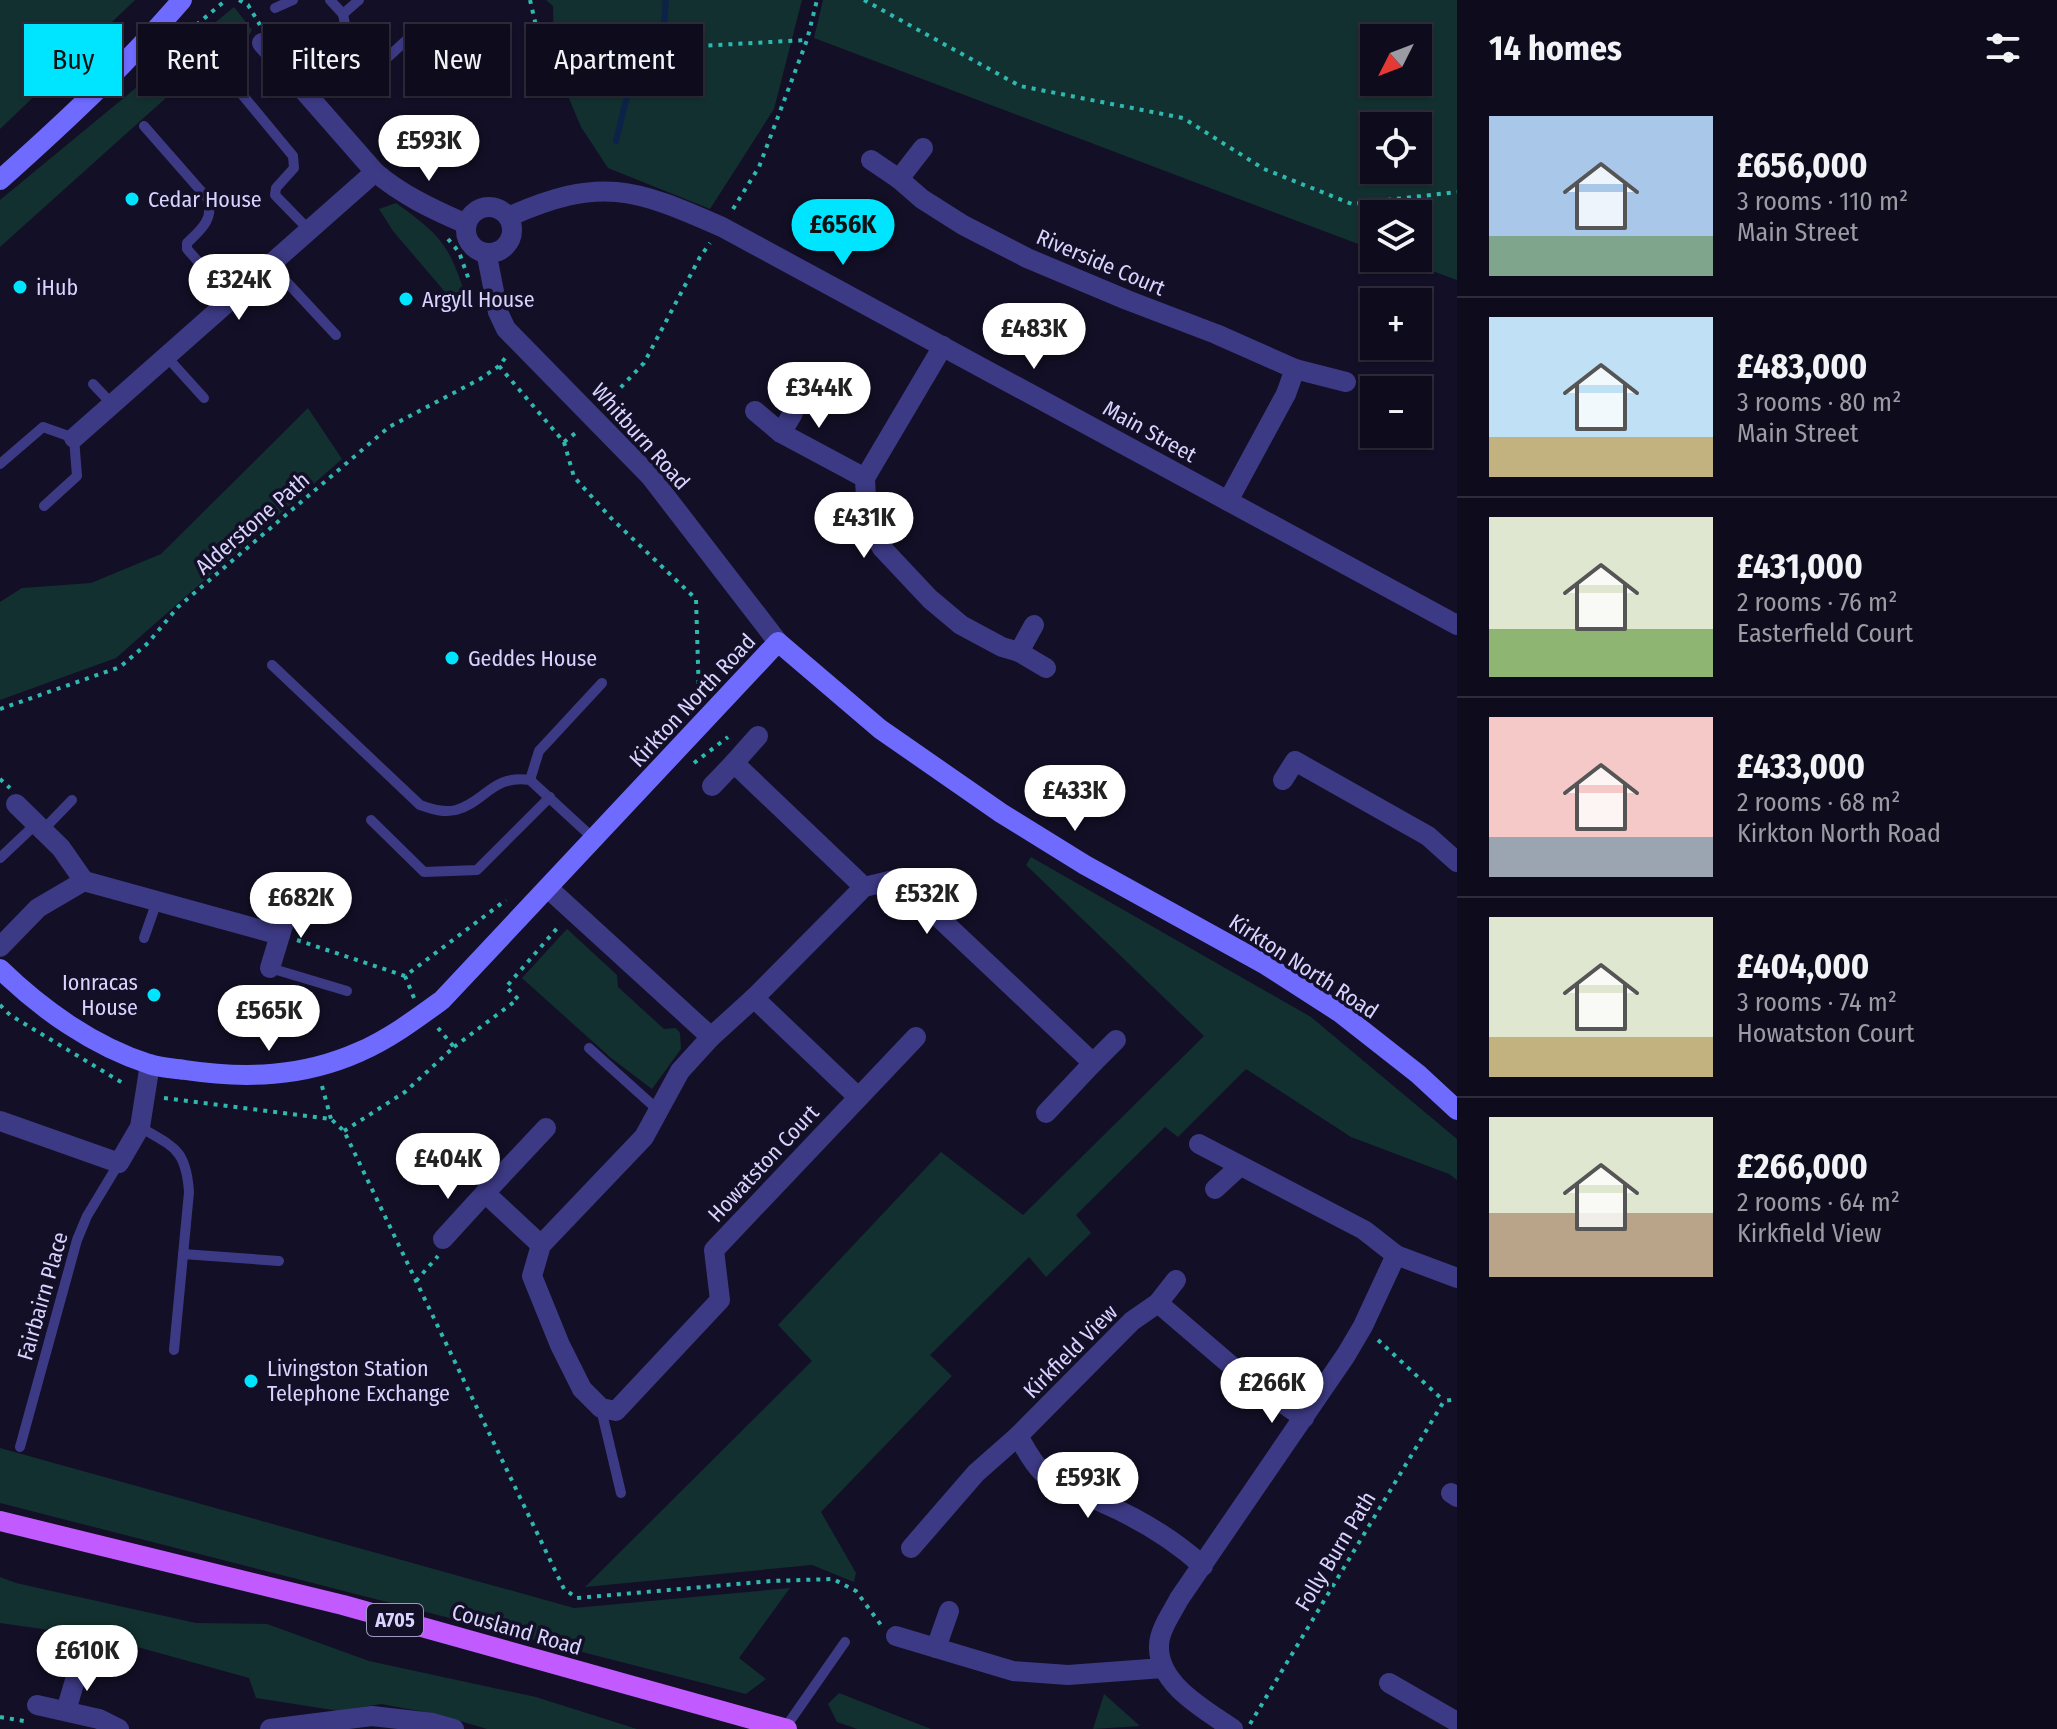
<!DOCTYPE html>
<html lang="en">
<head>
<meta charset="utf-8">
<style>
	:root { --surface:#0e0b1c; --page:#1c1929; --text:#f1f3f6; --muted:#9b9ba3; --line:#2e2b3b; --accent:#00e5ff }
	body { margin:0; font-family:"Fira Sans Condensed",sans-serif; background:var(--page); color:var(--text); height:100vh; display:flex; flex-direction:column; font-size:30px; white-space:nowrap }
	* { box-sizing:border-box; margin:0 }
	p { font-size:26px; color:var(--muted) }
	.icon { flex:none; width:44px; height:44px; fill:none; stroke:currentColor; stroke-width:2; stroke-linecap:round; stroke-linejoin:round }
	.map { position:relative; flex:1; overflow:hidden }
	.drawer { display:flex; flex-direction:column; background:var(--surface); width:600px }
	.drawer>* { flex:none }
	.hud { position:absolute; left:24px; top:24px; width:760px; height:72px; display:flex; gap:16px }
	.needle { width:52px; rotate:228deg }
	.tools { position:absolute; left:1360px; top:24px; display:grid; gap:16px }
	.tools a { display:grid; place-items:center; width:72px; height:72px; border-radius:0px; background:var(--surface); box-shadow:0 2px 6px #0004,0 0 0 2px var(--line); font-size:40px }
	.price { position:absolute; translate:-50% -68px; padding:0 18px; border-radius:28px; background:#fff; color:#222; font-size:26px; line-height:52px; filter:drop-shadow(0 2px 4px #0008) }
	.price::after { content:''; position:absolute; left:50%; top:48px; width:24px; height:18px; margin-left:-12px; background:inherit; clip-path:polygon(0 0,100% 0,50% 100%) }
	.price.current { background:var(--accent); color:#111 }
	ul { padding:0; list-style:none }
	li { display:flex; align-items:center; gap:24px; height:200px; padding:0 32px }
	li+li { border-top:2px solid var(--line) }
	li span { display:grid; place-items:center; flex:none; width:224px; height:160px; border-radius:0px; color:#555 }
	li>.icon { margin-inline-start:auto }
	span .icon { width:96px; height:96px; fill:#fffc; stroke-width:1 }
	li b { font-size:34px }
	h2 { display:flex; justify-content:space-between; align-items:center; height:96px; padding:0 32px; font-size:34px }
	.pill { padding:0 28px; border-radius:0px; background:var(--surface); box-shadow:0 2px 6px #0004,0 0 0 2px var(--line); font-size:28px; line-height:72px }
	.pill.current { background:var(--accent); color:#111 }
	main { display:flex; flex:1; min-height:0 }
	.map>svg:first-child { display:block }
	.green { fill:#12302f; fill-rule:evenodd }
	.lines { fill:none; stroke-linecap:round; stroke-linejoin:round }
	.stream { stroke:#0c2248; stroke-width:6 }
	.path { stroke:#2fb8b0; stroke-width:4; stroke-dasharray:4 6; stroke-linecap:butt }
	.lane { stroke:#3d3a85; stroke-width:10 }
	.street { stroke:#3d3a85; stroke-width:20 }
	.secondary { stroke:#6f6bff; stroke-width:20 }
	.primary { stroke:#c25bff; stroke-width:20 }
	.poi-dot { fill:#00e5ff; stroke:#130f26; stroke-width:3 }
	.labels { text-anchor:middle; stroke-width:7; stroke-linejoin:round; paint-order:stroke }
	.shield { fill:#130f26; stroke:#9e99be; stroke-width:2 }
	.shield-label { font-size:20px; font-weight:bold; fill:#d9d4ff }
	.poi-label { font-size:22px; fill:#d9d4ff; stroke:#130f26; text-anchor:start }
	.street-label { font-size:22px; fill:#d9d4ff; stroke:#130f26 }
</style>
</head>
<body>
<main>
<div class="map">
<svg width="1457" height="1729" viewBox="0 0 1457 1729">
	<rect width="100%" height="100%" fill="#130f26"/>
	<g class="green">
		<polygon points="0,0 135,0 0,129"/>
		<polygon points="546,0 802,0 774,109 710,209 608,168 581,127 554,63 553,6"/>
		<path d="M823,0H1457V280L1396,258H1418V214H1374V250L814,38ZM1374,38H1418V82H1374ZM1374,126H1418V170H1374Z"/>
		<polygon points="234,7 252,30 241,49 246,63 214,86 187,79 0,247 0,200"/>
		<path d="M396,203C443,237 449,245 467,300L451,299L393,231L379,209Z"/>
		<polygon points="308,408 342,459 116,658 0,700 0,602 22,588 91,583 161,554"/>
		<polygon points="1031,857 1311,1017 1457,1139 1457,1180 1449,1174 1351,1137 1246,1069 1178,1137 1165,1127 1076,1215 1091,1233 1046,1277 1029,1257 930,1355 952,1376 821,1512 856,1573 854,1582 812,1565 585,1587 812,1361 778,1325 941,1152 1023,1215 1204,1036 1026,865"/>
		<polygon points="567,929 617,975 618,987 664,1029 676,1028 680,1033 681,1049 652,1089 611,1058 522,978"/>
		<polygon points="0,1448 574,1608 790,1588 739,1658 766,1679 746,1694 0,1503"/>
		<polygon points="0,1577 16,1583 196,1623 267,1624 369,1661 536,1697 637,1729 487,1729 436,1714 381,1704 339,1711 256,1698 249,1678 105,1638 0,1623"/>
		<polygon points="839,1693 931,1729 857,1729 837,1722 828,1704"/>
		<polygon points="1104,1694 1140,1726 1093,1729"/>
	</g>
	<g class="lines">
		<polyline class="stream" points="616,141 637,56 664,23 666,0"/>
		<g class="path">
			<polyline points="239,0 248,5 260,25"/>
			<polyline points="530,0 543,56 559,84 584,84 629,38 664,48 806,40"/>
			<polyline points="864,0 1020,86 1183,118 1264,169 1352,204 1457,192"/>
			<polyline points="158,57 226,0"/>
			<polyline points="733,209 759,167 807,40 817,0"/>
			<polyline points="448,239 459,252 469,280"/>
			<polyline points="499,366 564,442 578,431"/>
			<polyline points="607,402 644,363 700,257 710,243"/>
			<polyline points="564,442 574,477 611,518 696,599 699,697"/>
			<polyline points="0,709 120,667 148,643 178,607 389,427 480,379 499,366 506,357"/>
			<polyline points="694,763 728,737"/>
			<polyline points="0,779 10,788"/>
			<polyline points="297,940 405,976"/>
			<polyline points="414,998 405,976 506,900"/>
			<polyline points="0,1005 10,1015 126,1085"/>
			<polyline points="454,1047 518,999 506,987 559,926"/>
			<polyline points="322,1086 331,1119"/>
			<polyline points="164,1098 331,1119 344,1131 564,1589 577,1598 771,1581 833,1579 856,1591 881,1625"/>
			<polyline points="344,1131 405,1092 454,1047 438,1028"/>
			<polyline points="416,1281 438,1256"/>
			<polyline points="1378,1340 1444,1401"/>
			<polyline points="0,1717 24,1721"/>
			<polyline points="1250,1724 1444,1401 1457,1399"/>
		</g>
		<g class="lane">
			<polyline points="330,0 343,14 359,0"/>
			<polyline points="275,8 293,0"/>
			<polyline points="343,14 347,35 376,68 411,36"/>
			<polyline points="364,79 376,68"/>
			<polyline points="235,86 293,156 294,168 276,188 275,195 309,230"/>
			<path d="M144,126L208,199C214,219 201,230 187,243V249L231,299"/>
			<polyline points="270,264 336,335"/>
			<polyline points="166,356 204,398"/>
			<polyline points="93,384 112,404"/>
			<polyline points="0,464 43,427 74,438 77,476 44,506"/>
			<path d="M272,665L420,805C432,809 443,813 456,810C485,802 493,774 530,780L594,839"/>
			<polyline points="530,780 539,751 602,683"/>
			<polyline points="371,820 424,872 477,870 550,797"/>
			<polyline points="42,831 72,800"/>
			<polyline points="0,858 36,824"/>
			<polyline points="144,938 157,901"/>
			<polyline points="270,968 347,991"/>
			<polyline points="589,1048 658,1110"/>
			<path d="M140,1127C174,1147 186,1149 189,1192L174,1350"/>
			<polyline points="183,1254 279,1261"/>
			<polyline points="601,1409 621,1493"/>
			<polyline points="20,1447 77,1240 87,1216 119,1163"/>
			<polyline points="785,1728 845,1642"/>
		</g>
		<g class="street">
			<path d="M262,43L375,172C402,195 432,209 464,223"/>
			<polyline points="296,82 347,35"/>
			<polyline points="871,160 899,179 922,199 963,225 1027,258 1127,300 1216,334 1295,369 1286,394 1228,501"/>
			<polyline points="899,179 923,148"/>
			<circle cx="489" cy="230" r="23"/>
			<path d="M508,217C600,176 634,188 722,227L1457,625"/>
			<polyline points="487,256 498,312 506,329 650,476 778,642"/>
			<polyline points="943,346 865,478 867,522 882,548 930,599 961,625 1002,647 1019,652 1034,625"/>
			<polyline points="1295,369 1346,382"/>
			<polyline points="755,411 781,433 865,478"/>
			<polyline points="781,433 793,413"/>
			<polyline points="74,438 375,172"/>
			<polyline points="1019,652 1046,668"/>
			<polyline points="734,763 758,736"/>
			<polyline points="1283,780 1295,761 1428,836 1457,862"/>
			<polyline points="712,786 734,763 864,887"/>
			<polyline points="16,804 61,848 84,881 280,935"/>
			<polyline points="549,889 711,1037"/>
			<polyline points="0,947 38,908 84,881"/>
			<polyline points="270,968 291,899"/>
			<polyline points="754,998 858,1097"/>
			<polyline points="916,1037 714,1250 720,1300 616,1411 601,1408 582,1389 560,1345 532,1276 541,1245 644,1137 680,1071 711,1037 754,998 864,887 898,879 1093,1063 1116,1040"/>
			<polyline points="1046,1113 1093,1063"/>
			<polyline points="0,1121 119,1163 140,1127 150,1064"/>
			<path d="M1199,1144L1364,1230L1396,1255L1363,1326L1346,1355L1179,1599C1172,1613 1159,1630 1159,1646C1158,1685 1206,1710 1233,1729"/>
			<polyline points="1215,1189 1239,1167"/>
			<polyline points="443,1239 485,1193"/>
			<polyline points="541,1245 485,1193 546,1128"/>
			<polyline points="1396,1255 1457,1278"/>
			<polyline points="1158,1303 1176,1280"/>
			<path d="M1018,1436C1025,1448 1032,1462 1042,1472C1059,1490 1081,1493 1103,1503C1140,1519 1173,1539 1203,1566"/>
			<polyline points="1451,1493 1457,1497"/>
			<polyline points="911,1548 976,1473 1018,1436 1132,1321 1158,1303 1241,1374 1304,1418"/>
			<polyline points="896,1636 1013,1671 1068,1675 1163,1668"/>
			<polyline points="936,1648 949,1611"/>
			<polyline points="1389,1683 1457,1722"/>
			<polyline points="37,1705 99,1719 119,1729"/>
			<polyline points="66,1711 75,1680"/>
			<polyline points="270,1729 372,1716 433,1723 454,1729"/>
		</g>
		<g class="secondary">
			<path d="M0,180C64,123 126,65 182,0"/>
			<path d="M0,969C41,1009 93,1046 149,1064C160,1068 173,1068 185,1070C245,1079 303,1077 359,1052C389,1039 416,1019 442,1000L778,642L880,729L1001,813L1085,865L1266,965L1339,1012L1418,1074L1457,1110"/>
		</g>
		<polyline class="primary" points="0,1521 343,1605 787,1729"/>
	</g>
	<g class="poi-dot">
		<circle cx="132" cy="199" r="8"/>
		<circle cx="20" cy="287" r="8"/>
		<circle cx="406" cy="299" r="8"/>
		<circle cx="452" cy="658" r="8"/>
		<circle cx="154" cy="995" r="8"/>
		<circle cx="251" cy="1381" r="8"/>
	</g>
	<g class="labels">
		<rect class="shield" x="367" y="1604" width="56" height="32" rx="6"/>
		<g class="shield-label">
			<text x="395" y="1627">A705</text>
		</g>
		<g class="poi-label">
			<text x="148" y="207">Cedar House</text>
			<text x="36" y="295">iHub</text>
			<text x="422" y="307">Argyll House</text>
			<text x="468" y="666">Geddes House</text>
			<text x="138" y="990" text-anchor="end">Ionracas<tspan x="138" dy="25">House</tspan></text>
			<text x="267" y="1376">Livingston Station<tspan x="267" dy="25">Telephone Exchange</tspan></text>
		</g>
		<g class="street-label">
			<text transform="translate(1101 262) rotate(23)" y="8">Riverside Court</text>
			<text transform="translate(1150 431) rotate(29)" y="8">Main Street</text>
			<text transform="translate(641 436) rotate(48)" y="8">Whitburn Road</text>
			<text transform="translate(252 523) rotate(-41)" y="8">Alderstone Path</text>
			<text transform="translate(692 700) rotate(-47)" y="8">Kirkton North Road</text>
			<text transform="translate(1304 966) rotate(33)" y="8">Kirkton North Road</text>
			<text transform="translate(763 1163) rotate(-47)" y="8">Howatston Court</text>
			<text transform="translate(42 1296) rotate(-74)" y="8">Fairbairn Place</text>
			<text transform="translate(1070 1351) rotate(-45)" y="8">Kirkfield View</text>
			<text transform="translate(1335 1551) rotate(-59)" y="8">Folly Burn Path</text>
			<text transform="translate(517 1629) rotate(16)" y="8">Cousland Road</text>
		</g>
	</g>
</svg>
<div class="tools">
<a><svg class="needle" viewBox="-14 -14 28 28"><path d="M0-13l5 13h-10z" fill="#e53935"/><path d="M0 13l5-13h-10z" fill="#9b9ba3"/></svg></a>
<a><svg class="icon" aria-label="locate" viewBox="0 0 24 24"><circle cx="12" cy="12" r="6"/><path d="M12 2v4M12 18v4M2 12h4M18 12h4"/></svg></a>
<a><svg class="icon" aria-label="layers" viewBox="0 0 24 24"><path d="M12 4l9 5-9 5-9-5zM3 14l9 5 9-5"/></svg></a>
<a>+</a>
<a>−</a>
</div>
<b class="price" style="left:429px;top:183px">£593K</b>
<b class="price current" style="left:843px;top:267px">£656K</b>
<b class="price" style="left:239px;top:322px">£324K</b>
<b class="price" style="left:1034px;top:371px">£483K</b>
<b class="price" style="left:819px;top:430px">£344K</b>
<b class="price" style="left:864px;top:560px">£431K</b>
<b class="price" style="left:1075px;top:833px">£433K</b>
<b class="price" style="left:927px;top:936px">£532K</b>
<b class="price" style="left:301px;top:940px">£682K</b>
<b class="price" style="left:269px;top:1053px">£565K</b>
<b class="price" style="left:448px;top:1201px">£404K</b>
<b class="price" style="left:1272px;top:1425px">£266K</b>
<b class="price" style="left:1088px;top:1520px">£593K</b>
<b class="price" style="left:87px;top:1693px">£610K</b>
<div class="hud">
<a class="pill current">Buy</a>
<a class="pill">Rent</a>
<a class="pill">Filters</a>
<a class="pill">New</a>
<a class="pill">Apartment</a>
</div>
</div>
<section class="drawer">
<h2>14 homes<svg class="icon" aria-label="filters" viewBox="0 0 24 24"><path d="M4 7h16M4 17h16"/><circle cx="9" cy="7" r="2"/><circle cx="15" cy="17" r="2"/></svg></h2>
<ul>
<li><span style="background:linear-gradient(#a9c7e8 75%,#7fa58c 0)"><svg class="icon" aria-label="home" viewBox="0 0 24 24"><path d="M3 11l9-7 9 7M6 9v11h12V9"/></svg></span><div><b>£656,000</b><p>3 rooms · 110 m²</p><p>Main Street</p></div></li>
<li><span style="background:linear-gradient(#bfe0f5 75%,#c2b280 0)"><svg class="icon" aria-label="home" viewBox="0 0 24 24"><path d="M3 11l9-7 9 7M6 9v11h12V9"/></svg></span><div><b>£483,000</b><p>3 rooms · 80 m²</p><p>Main Street</p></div></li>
<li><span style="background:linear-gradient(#dfe7d0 70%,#8fb573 0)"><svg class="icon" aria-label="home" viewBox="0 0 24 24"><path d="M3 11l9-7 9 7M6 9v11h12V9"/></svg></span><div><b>£431,000</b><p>2 rooms · 76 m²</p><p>Easterfield Court</p></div></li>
<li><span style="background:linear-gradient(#f6c9c9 75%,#9aa5b1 0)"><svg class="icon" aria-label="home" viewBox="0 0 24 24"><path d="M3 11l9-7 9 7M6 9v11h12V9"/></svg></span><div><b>£433,000</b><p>2 rooms · 68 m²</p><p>Kirkton North Road</p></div></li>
<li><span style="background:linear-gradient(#dfe7d0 75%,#c2b280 0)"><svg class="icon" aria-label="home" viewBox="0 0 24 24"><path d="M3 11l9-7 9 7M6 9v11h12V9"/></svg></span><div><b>£404,000</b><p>3 rooms · 74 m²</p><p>Howatston Court</p></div></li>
<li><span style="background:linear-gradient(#dfe7d0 60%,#b9a48a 0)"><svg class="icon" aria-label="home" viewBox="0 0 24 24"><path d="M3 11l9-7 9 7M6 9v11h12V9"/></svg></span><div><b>£266,000</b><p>2 rooms · 64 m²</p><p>Kirkfield View</p></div></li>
</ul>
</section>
</main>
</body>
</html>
